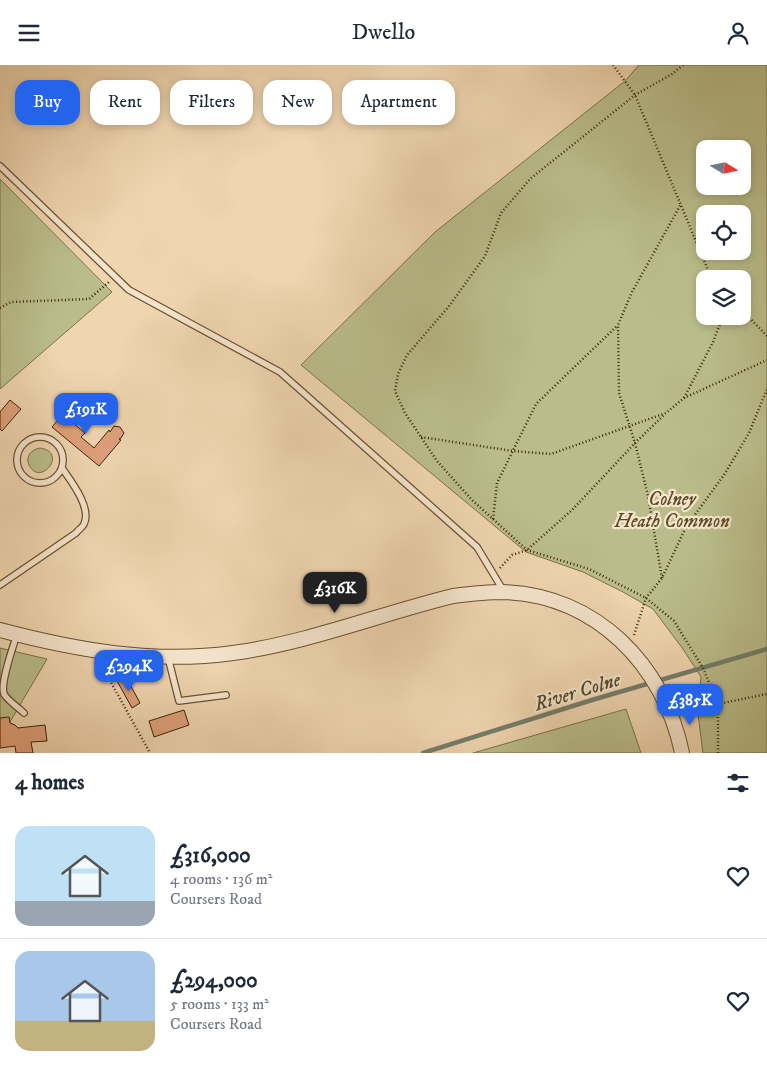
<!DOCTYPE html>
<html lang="en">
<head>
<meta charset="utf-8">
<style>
	:root { --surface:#fff; --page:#f6f6f7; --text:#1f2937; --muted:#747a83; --line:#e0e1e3; --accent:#2563eb }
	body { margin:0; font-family:"IM FELL DW Pica",serif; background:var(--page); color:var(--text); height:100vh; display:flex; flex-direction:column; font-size:19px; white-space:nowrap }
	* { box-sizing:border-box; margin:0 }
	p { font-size:16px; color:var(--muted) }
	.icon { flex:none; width:28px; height:28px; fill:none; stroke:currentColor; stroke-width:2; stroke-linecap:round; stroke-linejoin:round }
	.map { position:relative; height:688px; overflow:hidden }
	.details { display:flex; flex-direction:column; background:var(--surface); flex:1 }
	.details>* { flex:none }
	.hud { position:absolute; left:15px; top:15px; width:500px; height:45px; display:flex; gap:10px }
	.needle { width:32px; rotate:100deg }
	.controls { position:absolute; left:696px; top:75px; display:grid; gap:10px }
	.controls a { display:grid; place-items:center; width:55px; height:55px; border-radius:10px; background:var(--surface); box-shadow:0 2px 8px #0003; font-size:25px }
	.price { position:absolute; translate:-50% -42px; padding:0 11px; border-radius:10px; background:var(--accent); color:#fff; font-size:16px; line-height:32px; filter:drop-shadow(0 1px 2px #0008) }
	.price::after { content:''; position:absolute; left:50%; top:30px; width:15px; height:11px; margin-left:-8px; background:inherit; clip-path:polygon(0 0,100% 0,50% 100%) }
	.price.selected { background:#222; color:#fff }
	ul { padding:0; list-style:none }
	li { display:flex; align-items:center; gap:15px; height:125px; padding:0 15px }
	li+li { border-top:1px solid var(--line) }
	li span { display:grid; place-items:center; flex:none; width:140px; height:100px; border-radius:15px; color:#555 }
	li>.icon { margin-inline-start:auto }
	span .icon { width:60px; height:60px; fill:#fffc; stroke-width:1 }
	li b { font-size:21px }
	h2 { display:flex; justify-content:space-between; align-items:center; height:60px; padding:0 15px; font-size:21px }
	.tag { padding:0 18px; border-radius:15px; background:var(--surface); box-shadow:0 2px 8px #0003; font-size:18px; line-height:45px }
	.tag.selected { background:var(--accent); color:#fff }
	header { display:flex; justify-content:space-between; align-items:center; height:65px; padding:0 15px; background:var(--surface); font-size:22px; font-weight:600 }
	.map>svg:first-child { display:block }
	.green { fill:#babd8b; stroke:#7c7248; fill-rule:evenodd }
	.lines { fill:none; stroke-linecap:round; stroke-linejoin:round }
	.stream { stroke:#757e6c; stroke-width:4.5 }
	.building { fill:#dfa07b; stroke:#3d2605 }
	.service-casing { stroke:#6a5230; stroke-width:8 }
	.tertiary-casing { stroke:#6a5230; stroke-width:16 }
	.path { stroke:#3d2605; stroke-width:2.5; stroke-dasharray:1 2.5; stroke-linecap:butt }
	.service { stroke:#f5e4cc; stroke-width:5.5 }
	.tertiary { stroke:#f5e4cc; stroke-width:14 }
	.labels { text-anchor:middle; stroke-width:4.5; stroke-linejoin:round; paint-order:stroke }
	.park-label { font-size:19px; font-style:italic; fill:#5c4c26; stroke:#f5e4cc }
	.water-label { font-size:20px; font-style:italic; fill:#544a30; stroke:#f5e4cc }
</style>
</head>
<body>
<header><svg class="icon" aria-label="menu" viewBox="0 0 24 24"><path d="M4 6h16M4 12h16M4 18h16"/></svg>Dwello<svg class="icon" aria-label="person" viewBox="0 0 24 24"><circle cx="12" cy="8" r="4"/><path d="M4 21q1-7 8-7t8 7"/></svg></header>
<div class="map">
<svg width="767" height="688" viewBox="0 0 767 688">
	<rect width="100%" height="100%" fill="#efd5b0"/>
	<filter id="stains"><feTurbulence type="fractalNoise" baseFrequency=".004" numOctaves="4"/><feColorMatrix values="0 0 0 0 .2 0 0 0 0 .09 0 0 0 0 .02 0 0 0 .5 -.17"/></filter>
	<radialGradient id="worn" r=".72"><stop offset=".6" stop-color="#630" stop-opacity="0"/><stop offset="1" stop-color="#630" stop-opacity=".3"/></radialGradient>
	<g class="green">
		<path d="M639,0H767V688H703L698,649L701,612L683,584L653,544L623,527L583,507L526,487L301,300L435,167L625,16ZM705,84H742V121H705ZM705,149H742V186H705ZM705,214H742V251H705Z"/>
		<polygon points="0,114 112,227 0,324"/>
		<path d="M40,383C69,387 40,423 29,400C25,391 32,384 40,383Z"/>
		<polygon points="0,583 47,594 10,657 0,664"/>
		<polygon points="626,644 641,688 473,688"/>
	</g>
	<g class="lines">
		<polyline class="stream" points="423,688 592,635 767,584"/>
	</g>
	<g class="building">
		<polygon points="75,334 85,343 73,358 85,368 81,372 94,383 109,365 110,367 114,361 120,362 124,368 121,373 119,374 121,375 99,401 52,362"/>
		<polygon points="10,335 21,344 2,366 0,364 0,347"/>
		<polygon points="126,612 140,638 132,643 117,616"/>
		<polygon points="184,645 189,660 154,672 149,656"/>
		<polygon points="9,652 10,658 15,660 18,663 45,660 47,676 31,677 33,688 16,688 15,681 0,683 0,653"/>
	</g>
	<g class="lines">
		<defs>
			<g id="service">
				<polyline points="0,101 129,225 280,307 477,482 503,525"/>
				<circle cx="40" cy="395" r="23"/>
				<path d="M0,520L76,468C78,465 83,462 84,459C92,443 71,416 62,403"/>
				<path d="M17,569C13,582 0,618 4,629C8,636 18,642 24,648"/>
				<polyline points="168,592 179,636 226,630"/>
			</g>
			<path id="tertiary" d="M0,565C76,585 153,599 233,588C307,578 380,549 453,531C469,529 486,527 503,527C596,530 664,600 682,688"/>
		</defs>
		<use href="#service" class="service-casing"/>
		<use href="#tertiary" class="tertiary-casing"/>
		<g class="path">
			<polyline points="613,0 635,30 710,210 714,214"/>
			<polyline points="683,0 672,9 635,30 530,114 501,148 485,191 450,240 407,290 398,309 395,326 405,348 437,396 472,435 527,485 589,504 646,533 674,556 703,603 718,639 767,629"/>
			<polyline points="0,243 11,237 89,234 109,217"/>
			<polyline points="742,245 767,271"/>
			<polyline points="684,333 713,277 723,251"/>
			<polyline points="421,372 513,386 551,389 666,348 684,333 767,295"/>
			<polyline points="493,454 497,418 536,339 618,260"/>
			<polyline points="500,503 512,490 527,485 573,444 635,378 665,349"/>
			<polyline points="662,513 648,431 635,378 619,328 618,260 632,227 681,139"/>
			<polyline points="634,570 646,533 662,513 686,462 724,410 749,368 767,324"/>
			<polyline points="103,599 103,603 150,688"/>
			<polyline points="718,688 718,639"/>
		</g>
		<use href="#service" class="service"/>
		<use href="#tertiary" class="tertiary"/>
	</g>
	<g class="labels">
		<g class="park-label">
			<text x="672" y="440">Colney<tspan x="672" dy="22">Heath Common</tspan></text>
		</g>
		<g class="water-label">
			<text transform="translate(577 626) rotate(-17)" y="7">River Colne</text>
		</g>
	</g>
	<rect width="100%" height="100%" filter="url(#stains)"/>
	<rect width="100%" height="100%" fill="url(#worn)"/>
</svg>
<div class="controls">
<a><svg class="needle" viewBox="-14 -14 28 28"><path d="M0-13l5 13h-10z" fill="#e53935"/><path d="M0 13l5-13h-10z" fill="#747a83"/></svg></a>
<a><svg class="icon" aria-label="locate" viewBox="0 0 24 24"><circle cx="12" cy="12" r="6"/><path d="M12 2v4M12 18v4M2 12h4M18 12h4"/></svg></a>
<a><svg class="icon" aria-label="layers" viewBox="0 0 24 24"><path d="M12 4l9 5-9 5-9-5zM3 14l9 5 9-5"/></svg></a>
</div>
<b class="price" style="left:86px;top:370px">£191K</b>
<b class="price selected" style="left:335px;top:549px">£316K</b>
<b class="price" style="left:129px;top:627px">£294K</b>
<b class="price" style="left:690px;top:661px">£385K</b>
<div class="hud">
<a class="tag selected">Buy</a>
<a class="tag">Rent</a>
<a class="tag">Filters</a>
<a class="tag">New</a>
<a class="tag">Apartment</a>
</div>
</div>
<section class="details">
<h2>4 homes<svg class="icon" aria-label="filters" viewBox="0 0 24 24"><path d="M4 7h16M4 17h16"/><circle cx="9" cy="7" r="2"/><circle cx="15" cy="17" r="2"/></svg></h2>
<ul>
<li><span style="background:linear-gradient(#bfe0f5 75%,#9aa5b1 0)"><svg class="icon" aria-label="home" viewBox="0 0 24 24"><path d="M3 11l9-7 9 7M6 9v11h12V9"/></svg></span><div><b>£316,000</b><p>4 rooms · 136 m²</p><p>Coursers Road</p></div><svg class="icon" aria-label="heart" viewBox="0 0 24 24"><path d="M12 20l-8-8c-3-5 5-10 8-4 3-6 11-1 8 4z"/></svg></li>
<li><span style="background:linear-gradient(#a9c7e8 70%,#c2b280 0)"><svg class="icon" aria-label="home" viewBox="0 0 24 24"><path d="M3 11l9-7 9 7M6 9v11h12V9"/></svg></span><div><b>£294,000</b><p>5 rooms · 133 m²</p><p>Coursers Road</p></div><svg class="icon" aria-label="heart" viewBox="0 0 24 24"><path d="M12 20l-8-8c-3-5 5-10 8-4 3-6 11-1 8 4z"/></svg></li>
</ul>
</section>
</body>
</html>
